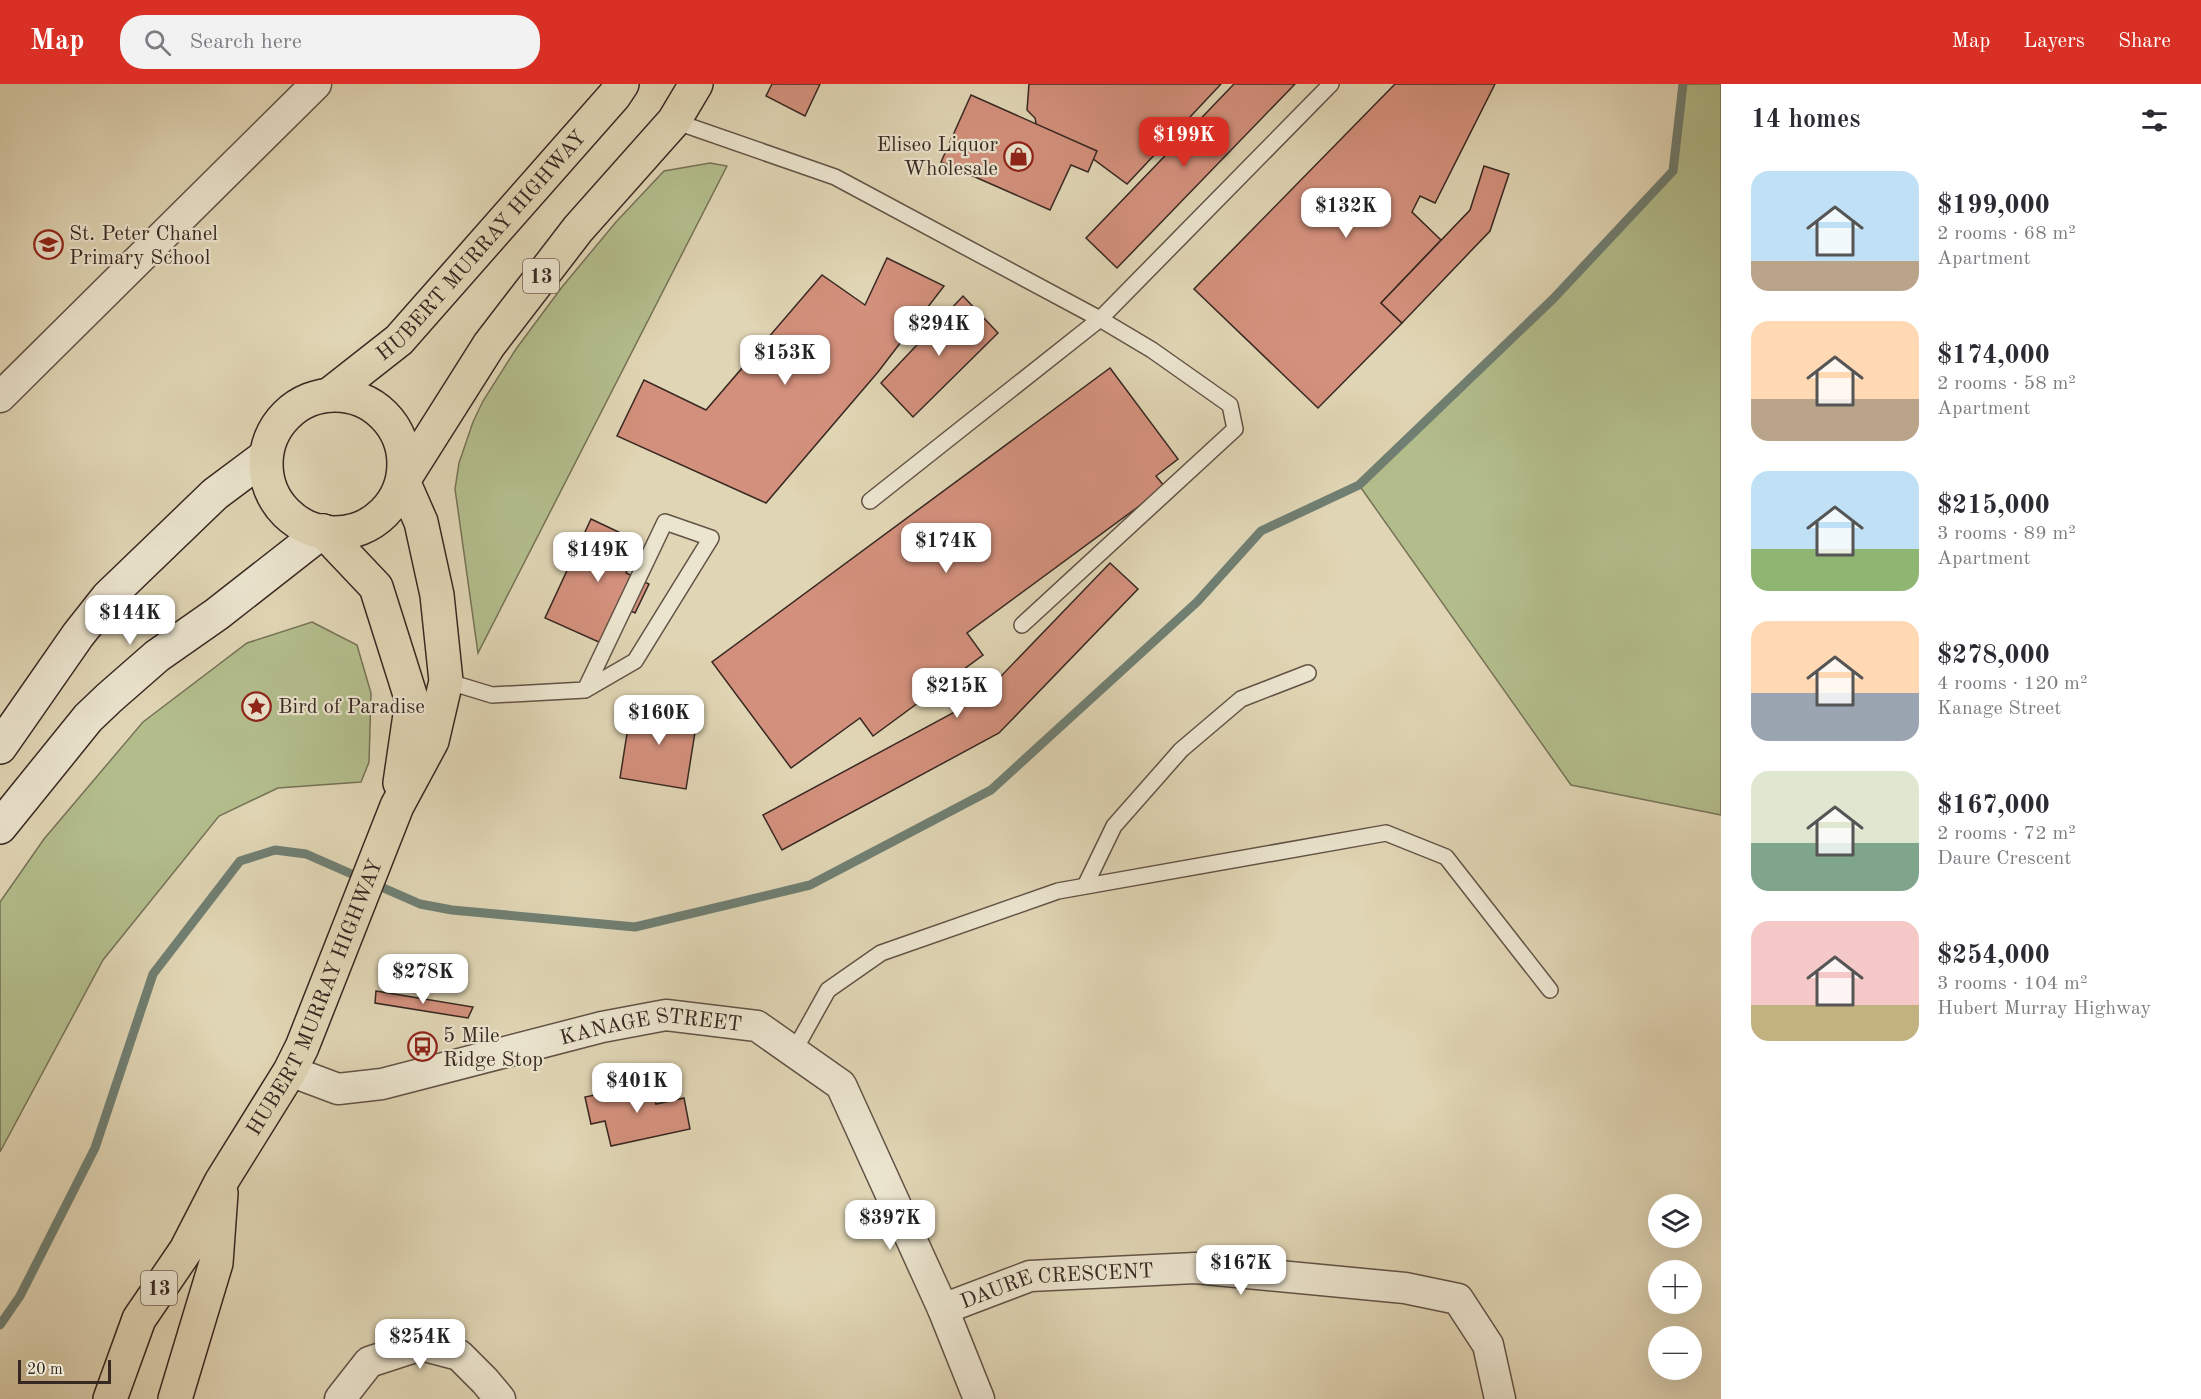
<!DOCTYPE html>
<html lang="en">
<head>
<meta charset="utf-8">
<style>
	:root { --surface:#fff; --page:#f2f2f3; --text:#2b2b33; --muted:#7c7c81; --accent:#d93025 }
	body { margin:0; font-family:"Old Standard TT",serif; background:var(--page); color:var(--text); height:100vh; display:flex; flex-direction:column; font-size:22px; white-space:nowrap }
	* { box-sizing:border-box; margin:0 }
	p { font-size:20px; color:var(--muted) }
	.icon { flex:none; width:33px; height:33px; fill:none; stroke:currentColor; stroke-width:2; stroke-linecap:round; stroke-linejoin:round }
	.map { position:relative; flex:1; overflow:hidden }
	.details { display:flex; flex-direction:column; background:var(--surface); width:480px }
	.details>* { flex:none }
	.buttons { position:absolute; left:1648px; top:1110px; display:grid; gap:12px }
	.buttons a { display:grid; place-items:center; width:54px; height:54px; border-radius:50%; background:var(--surface); box-shadow:0 6px 24px #0002; font-size:30px }
	.scale { position:absolute; left:18px; bottom:15px; width:93px; box-sizing:border-box; padding-left:6px; border:3px solid #382822; border-top:0; font-size:16px; line-height:21px; white-space:nowrap; color:#382822; -webkit-text-stroke:4px #ebe4ce; paint-order:stroke }
	.price { position:absolute; translate:-50% -51px; padding:0 14px; border-radius:12px; background:#fff; color:#222; font-size:20px; line-height:39px; filter:drop-shadow(0 2px 3px #0008) }
	.price::after { content:''; position:absolute; left:50%; top:36px; width:18px; height:14px; margin-left:-9px; background:inherit; clip-path:polygon(0 0,100% 0,50% 100%) }
	.price.selected { background:var(--accent); color:#fff }
	ul { padding:0; list-style:none }
	li { display:flex; align-items:center; gap:18px; height:150px; padding:0 30px }
	li span { display:grid; place-items:center; flex:none; width:168px; height:120px; border-radius:18px; color:#555 }
	li>.icon { margin-inline-start:auto }
	span .icon { width:72px; height:72px; fill:#fffc; stroke-width:1 }
	li b { font-size:26px }
	h2 { display:flex; justify-content:space-between; align-items:center; height:72px; padding:0 30px; font-size:26px }
	header { display:flex; align-items:center; gap:36px; box-sizing:border-box; height:84px; padding:0 30px; background:var(--accent); color:#fff }
	header strong { font-size:28px }
	nav { display:flex; gap:33px; margin-inline-start:auto; font-size:21px }
	.search { width:420px; height:54px; background:var(--page); display:flex; align-items:center; gap:15px; box-sizing:border-box; padding:0 21px; border-radius:24px; color:var(--muted); font-size:22px }
	main { display:flex; flex:1; min-height:0 }
	.map>svg:first-child { display:block }
	.green { fill:#b3bd8c; stroke:#767257; stroke-width:1.5 }
	.lines { fill:none; stroke-linecap:round; stroke-linejoin:round }
	.stream { stroke:#707f72; stroke-width:9 }
	.building { fill:#d3907c; stroke:#382822; stroke-width:1.5 }
	.lane-casing { stroke:#625346; stroke-width:18 }
	.street-casing { stroke:#625346; stroke-width:33 }
	.secondary-casing { stroke:#382822; stroke-width:36 }
	.highway-casing { stroke:#382822; stroke-width:36 }
	.lane { stroke:#ebe4ce; stroke-width:15 }
	.street { stroke:#ebe4ce; stroke-width:30 }
	.secondary { stroke:#ebe4ce; stroke-width:33 }
	.highway { stroke:#e0d5b4; stroke-width:33 }
	.labels { text-anchor:middle; stroke-width:4.5; stroke-linejoin:round; paint-order:stroke }
	.shield { fill:#ebe4ce; stroke:#6e6056; stroke-width:1.5 }
	.shield-label { font-size:20px; font-weight:bold; fill:#382822 }
	.poi-label { font-size:21px; fill:#382822; stroke:#ebe4ce; text-anchor:start }
	.street-label { font-size:21px; fill:#382822; stroke:#ebe4ce }
</style>
</head>
<body>
<header>
<strong>Map</strong>
<div class="search"><svg class="icon" aria-label="search" viewBox="0 0 24 24"><circle cx="10" cy="10" r="6"/><path d="M15 15l6 6"/></svg>Search here</div>
<nav><a>Map</a><a>Layers</a><a>Share</a></nav>
</header>
<main>
<div class="map">
<svg width="1721" height="1315" viewBox="0 0 1721 1315">
	<rect width="100%" height="100%" fill="#e0d5b4"/>
	<filter id="stains"><feTurbulence type="fractalNoise" baseFrequency=".00333" numOctaves="4"/><feColorMatrix values="0 0 0 0 .2 0 0 0 0 .09 0 0 0 0 .02 0 0 0 .5 -.17"/></filter>
	<radialGradient id="worn" r=".72"><stop offset=".6" stop-color="#630" stop-opacity="0"/><stop offset="1" stop-color="#630" stop-opacity=".3"/></radialGradient>
	<g class="green">
		<polygon points="1683,0 1721,0 1721,731 1571,701 1359,401 1553,215 1673,87"/>
		<polygon points="710,79 727,82 478,569 455,405 459,379 473,338 483,317 516,265 562,203 616,138 664,87"/>
		<polygon points="312,538 357,561 371,609 369,678 361,698 278,704 219,732 103,876 0,1068 0,818 44,755 143,638 247,559"/>
	</g>
	<g class="lines">
		<polyline class="stream" points="0,1241 20,1212 95,1064 153,890 240,777 275,766 306,770 420,820 452,826 635,843 810,801 991,706 1197,518 1261,447 1359,401 1553,215 1673,87 1683,0"/>
	</g>
	<g class="building">
		<polygon points="772,0 820,0 805,32 766,12"/>
		<polygon points="1029,0 1221,0 1127,100 1085,69 1038,49 1035,34 1027,26"/>
		<polygon points="1234,0 1295,0 1117,184 1086,154"/>
		<polygon points="1395,0 1495,0 1435,119 1420,112 1412,128 1441,156 1381,219 1402,239 1318,324 1194,205"/>
		<polygon points="971,11 1097,67 1088,88 1071,81 1050,126 941,78"/>
		<polygon points="1484,82 1509,90 1490,147 1402,239 1381,219 1470,126"/>
		<polygon points="887,174 944,202 878,288 766,419 617,352 644,296 706,326 822,191 865,221"/>
		<polygon points="963,212 998,249 913,333 881,299"/>
		<polygon points="1110,284 1178,375 1156,392 1165,403 967,549 983,571 873,652 860,634 791,684 712,578"/>
		<polygon points="591,435 640,458 626,489 649,500 635,529 619,521 601,559 545,534"/>
		<polygon points="1110,479 1138,505 999,649 782,766 763,731 979,615"/>
		<polygon points="632,618 698,629 686,705 620,694"/>
		<polygon points="389,871 426,878 421,891 388,886"/>
		<polygon points="376,907 473,923 468,934 375,919"/>
		<polygon points="652,999 656,1020 684,1014 690,1045 611,1062 605,1037 591,1040 585,1013"/>
	</g>
	<g class="lines">
		<defs>
			<g id="lane">
				<polyline points="674,37 835,93 1100,235 1152,266 1230,321 1235,345 1022,541"/>
				<polyline points="870,417 1100,235 1331,0"/>
				<polyline points="446,597 492,611 585,606 635,577 711,454 665,438 585,606"/>
				<polyline points="1085,802 1114,742 1181,666 1241,615 1308,589"/>
				<polyline points="794,967 828,906 881,869 1058,807 1386,749 1446,773 1550,906"/>
			</g>
			<g id="street">
				<polyline points="0,313 316,0"/>
				<path id="s1" d="M290,987L338,1005L382,1000L602,943L666,931L757,942L841,1001L943,1225L979,1315"/>
				<path id="s2" d="M943,1225L1030,1192L1195,1184L1405,1204L1458,1215L1488,1261L1500,1315"/>
				<polyline points="340,1315 369,1278 421,1261 459,1271 485,1297 500,1315"/>
			</g>
			<g id="secondary">
				<polyline points="0,663 78,551 108,513 215,410 266,372"/>
				<polyline points="0,743 88,634 109,614 157,572 217,530 323,447"/>
			</g>
			<g id="highway">
				<path id="s3" d="M329,311L399,256L614,12L622,0"/>
				<circle cx="335" cy="380" r="69"/>
				<polyline points="323,447 376,503 412,617 400,699"/>
				<path id="s4" d="M110,1315L139,1235L186,1166L221,1098L290,987L302,963L397,722L432,657L446,597L437,511L421,438L403,397L489,261L578,145L674,37L696,0"/>
				<polyline points="175,1315 216,1179 221,1109"/>
			</g>
		</defs>
		<use href="#lane" class="lane-casing"/>
		<use href="#street" class="street-casing"/>
		<use href="#secondary" class="secondary-casing"/>
		<use href="#highway" class="highway-casing"/>
		<use href="#lane" class="lane"/>
		<use href="#street" class="street"/>
		<use href="#secondary" class="secondary"/>
		<use href="#highway" class="highway"/>
	</g>
	<defs>
		<symbol id="shop-ring" viewBox="-11 -11 22 22"><circle r="9.5" fill="#ebe4ce" stroke="#8f2418" stroke-width="1.5"/><path d="M-5-2.5h2.3a2.7 3.5 0 0 1 5.4 0H5L5.5 6h-11ZM-1.5-2.5h3a1.5 2.3 0 0 0-3 0Z" fill="#8f2418"/></symbol>
		<symbol id="school-ring" viewBox="-11 -11 22 22"><circle r="9.5" fill="#ebe4ce" stroke="#8f2418" stroke-width="1.5"/><path d="M0-5L7-2L0 1L-7-2ZM-4 1L0 2.5L4 1V4Q0 6-4 4Z" fill="#8f2418"/></symbol>
		<symbol id="sight-ring" viewBox="-11 -11 22 22"><circle r="9.5" fill="#ebe4ce" stroke="#8f2418" stroke-width="1.5"/><path d="M0-6L1.8-2.2L6-1.7L2.9 1.2L3.7 5.4L0 3.3L-3.7 5.4L-2.9 1.2L-6-1.7L-1.8-2.2Z" fill="#8f2418"/></symbol>
		<symbol id="bus-ring" viewBox="-11 -11 22 22"><circle r="9.5" fill="#ebe4ce" stroke="#8f2418" stroke-width="1.5"/><path d="M-5-6H5V4H4V6H2V4H-2V6H-4V4H-5ZM-3.5-4V0h7V-4ZM-3.5 1.2v1.5H-2V1.2ZM2 1.2v1.5H3.5V1.2Z" fill="#8f2418"/></symbol>
	</defs>
	<g fill-rule="evenodd">
		<use href="#shop-ring" x="1002" y="56" width="33" height="33"/>
		<use href="#school-ring" x="32" y="144" width="33" height="33"/>
		<use href="#sight-ring" x="240" y="606" width="33" height="33"/>
		<use href="#bus-ring" x="406" y="946" width="33" height="33"/>
	</g>
	<g class="labels">
		<g class="shield">
			<rect x="523" y="175" width="36" height="34" rx="4.5"/>
			<rect x="141" y="1187" width="36" height="34" rx="4.5"/>
		</g>
		<g class="shield-label">
			<text x="541" y="199">13</text>
			<text x="159" y="1211">13</text>
		</g>
		<g class="poi-label">
			<text x="998" y="67" text-anchor="end">Eliseo Liquor<tspan x="998" dy="24">Wholesale</tspan></text>
			<text x="69" y="156">St. Peter Chanel<tspan x="69" dy="24">Primary School</tspan></text>
			<text x="278" y="629">Bird of Paradise</text>
			<text x="443" y="958">5 Mile<tspan x="443" dy="24">Ridge Stop</tspan></text>
		</g>
		<g class="street-label">
			<text dy="7" stroke="none"><textPath href="#s3" startOffset="214">HUBERT MURRAY HIGHWAY</textPath></text>
			<text dy="7" stroke="none"><textPath href="#s4" startOffset="453">HUBERT MURRAY HIGHWAY</textPath></text>
			<text dy="7" stroke="none"><textPath href="#s1" startOffset="372">KANAGE STREET</textPath></text>
			<text dy="7" stroke="none"><textPath href="#s2" startOffset="118">DAURE CRESCENT</textPath></text>
		</g>
	</g>
	<rect width="100%" height="100%" filter="url(#stains)"/>
	<rect width="100%" height="100%" fill="url(#worn)"/>
</svg>
<div class="buttons">
<a><svg class="icon" aria-label="layers" viewBox="0 0 24 24"><path d="M12 4l9 5-9 5-9-5zM3 14l9 5 9-5"/></svg></a>
<a>+</a>
<a>−</a>
</div>
<div class="scale">20 m</div>
<b class="price selected" style="left:1184px;top:84px">$199K</b>
<b class="price" style="left:1346px;top:155px">$132K</b>
<b class="price" style="left:939px;top:273px">$294K</b>
<b class="price" style="left:785px;top:302px">$153K</b>
<b class="price" style="left:946px;top:490px">$174K</b>
<b class="price" style="left:598px;top:499px">$149K</b>
<b class="price" style="left:130px;top:562px">$144K</b>
<b class="price" style="left:957px;top:635px">$215K</b>
<b class="price" style="left:659px;top:662px">$160K</b>
<b class="price" style="left:423px;top:921px">$278K</b>
<b class="price" style="left:637px;top:1030px">$401K</b>
<b class="price" style="left:890px;top:1167px">$397K</b>
<b class="price" style="left:1241px;top:1212px">$167K</b>
<b class="price" style="left:420px;top:1286px">$254K</b>
</div>
<section class="details">
<h2>14 homes<svg class="icon" aria-label="filters" viewBox="0 0 24 24"><path d="M4 7h16M4 17h16"/><circle cx="9" cy="7" r="2"/><circle cx="15" cy="17" r="2"/></svg></h2>
<ul>
<li><span style="background:linear-gradient(#bfe0f5 75%,#b9a48a 0)"><svg class="icon" aria-label="home" viewBox="0 0 24 24"><path d="M3 11l9-7 9 7M6 9v11h12V9"/></svg></span><div><b>$199,000</b><p>2 rooms · 68 m²</p><p>Apartment</p></div></li>
<li><span style="background:linear-gradient(#ffd9b3 65%,#b9a48a 0)"><svg class="icon" aria-label="home" viewBox="0 0 24 24"><path d="M3 11l9-7 9 7M6 9v11h12V9"/></svg></span><div><b>$174,000</b><p>2 rooms · 58 m²</p><p>Apartment</p></div></li>
<li><span style="background:linear-gradient(#bfe0f5 65%,#8fb573 0)"><svg class="icon" aria-label="home" viewBox="0 0 24 24"><path d="M3 11l9-7 9 7M6 9v11h12V9"/></svg></span><div><b>$215,000</b><p>3 rooms · 89 m²</p><p>Apartment</p></div></li>
<li><span style="background:linear-gradient(#ffd9b3 60%,#9aa5b1 0)"><svg class="icon" aria-label="home" viewBox="0 0 24 24"><path d="M3 11l9-7 9 7M6 9v11h12V9"/></svg></span><div><b>$278,000</b><p>4 rooms · 120 m²</p><p>Kanage Street</p></div></li>
<li><span style="background:linear-gradient(#dfe7d0 60%,#7fa58c 0)"><svg class="icon" aria-label="home" viewBox="0 0 24 24"><path d="M3 11l9-7 9 7M6 9v11h12V9"/></svg></span><div><b>$167,000</b><p>2 rooms · 72 m²</p><p>Daure Crescent</p></div></li>
<li><span style="background:linear-gradient(#f6c9c9 70%,#c2b280 0)"><svg class="icon" aria-label="home" viewBox="0 0 24 24"><path d="M3 11l9-7 9 7M6 9v11h12V9"/></svg></span><div><b>$254,000</b><p>3 rooms · 104 m²</p><p>Hubert Murray Highway</p></div></li>
</ul>
</section>
</main>
</body>
</html>
